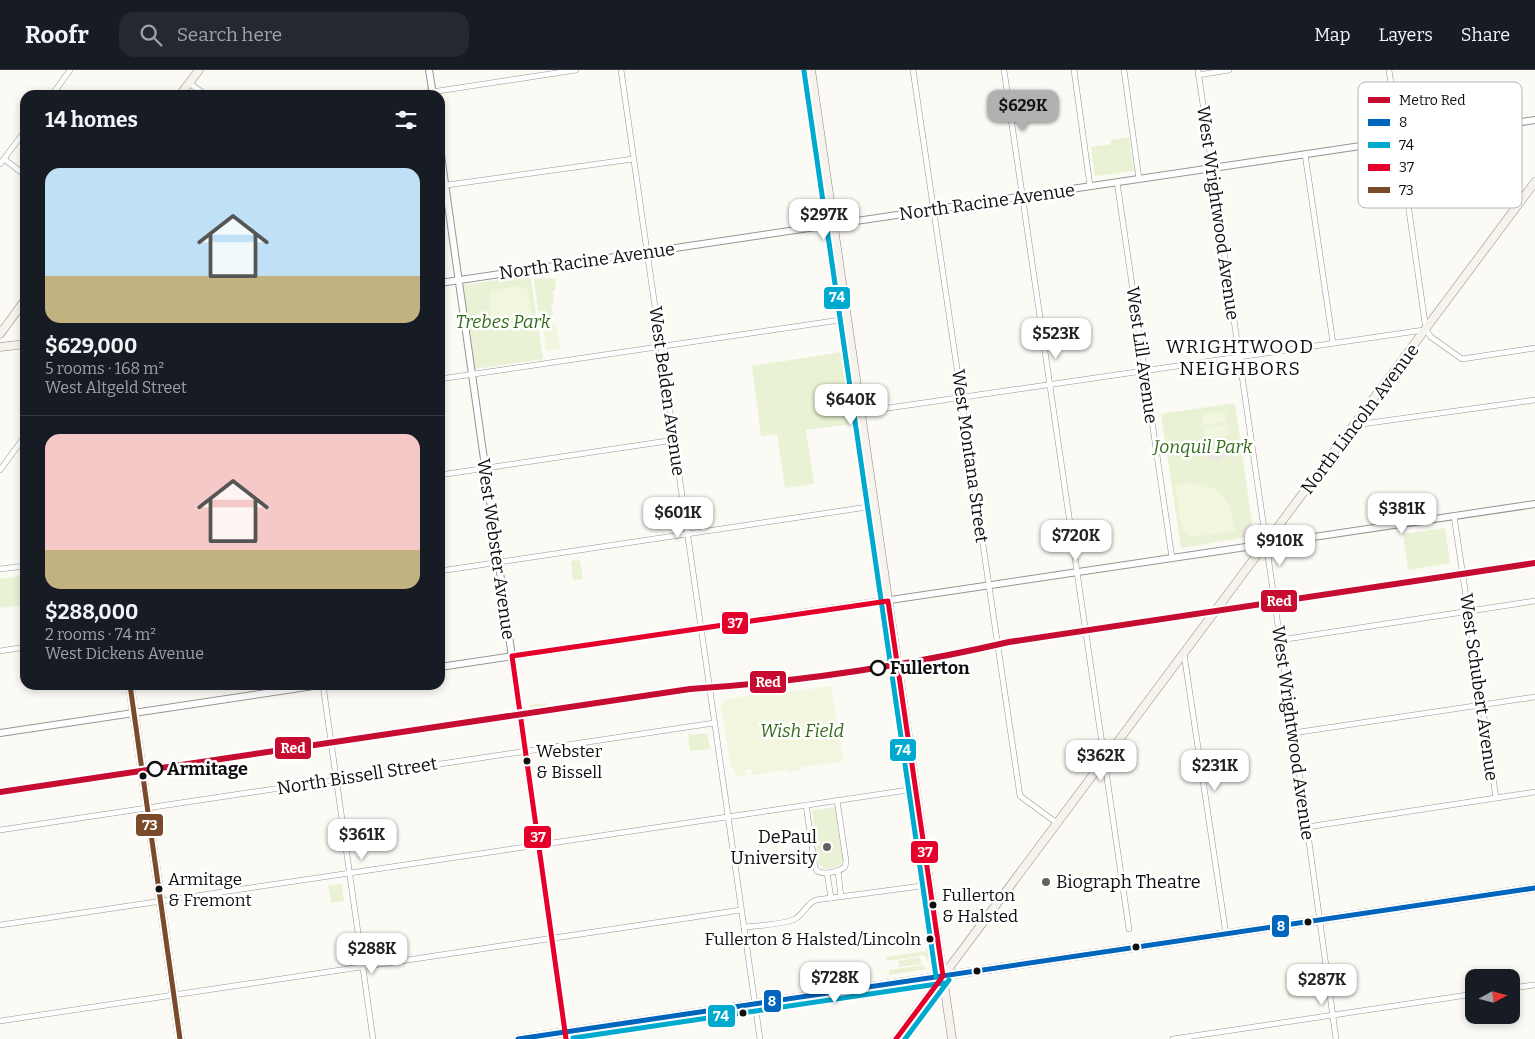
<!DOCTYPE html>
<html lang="en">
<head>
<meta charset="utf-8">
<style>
	:root { --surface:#171b24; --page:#242831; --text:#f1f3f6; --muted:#9ea1a6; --line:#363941; --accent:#b1b1b2 }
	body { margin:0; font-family:Bitter,serif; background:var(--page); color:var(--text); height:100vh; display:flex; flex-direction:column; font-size:19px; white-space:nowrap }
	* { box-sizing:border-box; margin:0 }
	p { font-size:16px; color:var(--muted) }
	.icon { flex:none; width:28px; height:28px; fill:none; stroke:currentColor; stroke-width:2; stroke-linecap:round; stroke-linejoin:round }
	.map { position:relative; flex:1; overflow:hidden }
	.sheet { position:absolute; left:20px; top:20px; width:425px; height:600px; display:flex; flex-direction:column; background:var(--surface); border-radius:15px; box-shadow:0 2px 8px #0003 }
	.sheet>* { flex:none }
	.needle { width:32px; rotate:83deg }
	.buttons { position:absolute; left:1465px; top:899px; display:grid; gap:10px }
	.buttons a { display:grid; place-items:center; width:55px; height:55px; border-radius:10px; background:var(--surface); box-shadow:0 2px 8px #0003; font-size:25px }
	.price { position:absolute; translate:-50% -42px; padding:0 11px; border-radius:10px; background:#fff; color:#222; font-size:16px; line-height:32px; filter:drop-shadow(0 1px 2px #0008) }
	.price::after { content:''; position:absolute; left:50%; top:30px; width:15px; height:11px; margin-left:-8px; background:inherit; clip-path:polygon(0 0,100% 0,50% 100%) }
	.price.selected { background:var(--accent); color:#111 }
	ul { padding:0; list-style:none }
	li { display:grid; align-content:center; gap:10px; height:265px; padding:0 25px }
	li+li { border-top:1px solid var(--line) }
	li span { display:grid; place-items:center; height:155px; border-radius:15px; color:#555 }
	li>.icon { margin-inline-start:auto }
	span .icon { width:90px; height:90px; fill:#fffc; stroke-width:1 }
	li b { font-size:21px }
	h2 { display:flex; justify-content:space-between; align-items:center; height:60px; padding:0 25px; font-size:21px }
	header { display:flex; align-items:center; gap:30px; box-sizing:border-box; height:70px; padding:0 25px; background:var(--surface); border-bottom:1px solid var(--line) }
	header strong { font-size:24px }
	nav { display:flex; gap:28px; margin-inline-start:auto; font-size:18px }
	.search { width:350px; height:45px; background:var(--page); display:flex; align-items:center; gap:12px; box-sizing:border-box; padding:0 18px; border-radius:15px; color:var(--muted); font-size:19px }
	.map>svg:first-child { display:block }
	.green { fill:#e9f2d4 }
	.pitch { fill:#f2f6de }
	.plaza { fill:#ede8e0 }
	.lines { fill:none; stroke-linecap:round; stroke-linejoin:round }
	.minor-casing { stroke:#969593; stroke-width:6 }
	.tertiary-casing { stroke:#969593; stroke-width:8 }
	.secondary-casing { stroke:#8c8b89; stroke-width:9 }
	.minor { stroke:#fffefe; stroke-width:5 }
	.tertiary { stroke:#fffefe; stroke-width:6 }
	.secondary { stroke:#f5f3eb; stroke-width:8 }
	.bus-1-casing { stroke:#fff; stroke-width:9 }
	.bus-2-casing { stroke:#fff; stroke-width:9 }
	.bus-3-casing { stroke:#fff; stroke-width:9 }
	.bus-4-casing { stroke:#fff; stroke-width:9 }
	.bus-1 { stroke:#0065bd; stroke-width:5 }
	.bus-2 { stroke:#00a9ce; stroke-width:5 }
	.bus-3 { stroke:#e4002b; stroke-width:5 }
	.bus-4 { stroke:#7a4b2a; stroke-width:5 }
	.metro-1-casing { stroke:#fff; stroke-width:10 }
	.metro-1 { stroke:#c60c30; stroke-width:6 }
	.stop-dot { fill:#fff; stroke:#0f0f0f; stroke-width:2.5 }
	.bus-dot { fill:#0f0f0f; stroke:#fff; stroke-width:2 }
	.poi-dot { fill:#626160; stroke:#fff; stroke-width:2 }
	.labels { text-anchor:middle; stroke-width:5; stroke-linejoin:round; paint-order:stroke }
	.bus-label { font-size:17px; fill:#0f0f0f; stroke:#fff; text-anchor:start }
	.street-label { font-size:18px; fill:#0f0f0f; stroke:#fff }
	.park-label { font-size:18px; font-style:italic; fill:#356c1b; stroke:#fff }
	.stop-label { font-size:18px; font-weight:bold; fill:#0f0f0f; stroke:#fff; text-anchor:start }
	.poi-label { font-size:18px; fill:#0f0f0f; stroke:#fff; text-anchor:end }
	.neighbourhood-label { font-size:19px; letter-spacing:1px; fill:#0f0f0f; stroke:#fff }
	.key { fill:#fff; stroke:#b7b7b7; stroke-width:1 }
	.key-label { font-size:14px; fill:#0f0f0f }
	.line-badge { stroke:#fff; stroke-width:2 }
	.badge-label { font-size:14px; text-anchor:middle; font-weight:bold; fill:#fff }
</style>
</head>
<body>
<header>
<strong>Roofr</strong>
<div class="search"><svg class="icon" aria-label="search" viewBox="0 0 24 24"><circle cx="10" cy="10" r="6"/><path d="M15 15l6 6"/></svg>Search here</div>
<nav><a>Map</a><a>Layers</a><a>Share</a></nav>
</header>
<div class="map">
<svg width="1535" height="969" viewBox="0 0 1535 969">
	<rect width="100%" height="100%" fill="#fcfaf5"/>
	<g class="green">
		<polygon points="1129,67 1134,101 1095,106 1091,77 1111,74 1111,70"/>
		<polygon points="530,205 543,289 475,299 463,215"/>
		<polygon points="543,208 555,209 556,219 553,221 554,231 551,235 553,244 551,247 542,246 542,241 538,241 534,209"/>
		<polygon points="841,282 853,354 806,360 814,414 785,418 777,364 761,366 752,296"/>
		<polygon points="1235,333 1254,466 1181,478 1161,344"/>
		<polygon points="1445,458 1450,493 1408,500 1403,464"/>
		<polygon points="580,490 583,509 573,510 571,491"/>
		<polygon points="21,506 25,535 0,538 0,509"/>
		<polygon points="547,633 549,644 531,647 529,635"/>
		<polygon points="707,663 710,679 690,681 688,665"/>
		<polygon points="835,737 843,791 838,797 824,799 819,794 812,741"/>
		<polygon points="342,814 344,831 331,833 328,816"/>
		<polygon points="930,878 932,891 927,891 925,885 887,891 886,887 926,881 926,879"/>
		<polygon points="920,887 921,894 899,897 898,891"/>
		<polygon points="923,895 926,899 889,905 889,900"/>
		<polygon points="1318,903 1321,924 1288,928 1285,908"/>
		<polygon points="851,904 852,910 800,918 799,912"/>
	</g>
	<g class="pitch">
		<path d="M521,216L528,221L532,252C506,268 481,249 491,220Z"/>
		<polygon points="556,253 560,279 546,281 543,256"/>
		<polygon points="1225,341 1226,352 1204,355 1202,344"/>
		<polygon points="1227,355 1228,365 1206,368 1204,358"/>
		<path d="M1188,413C1222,414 1230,429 1235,461L1189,467L1182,460L1175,415Z"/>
		<polygon points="831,616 843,691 799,698 799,700 787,702 786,699 752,705 751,699 745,700 745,705 736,707 735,700 731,697 721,635 725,629 768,623 768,625"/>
	</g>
	<g class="plaza">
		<polygon points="1220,377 1231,381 1234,384 1233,388 1229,385 1224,385 1217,392 1205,387 1213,379"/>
		<polygon points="1252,453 1254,466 1241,468 1242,458 1246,454"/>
	</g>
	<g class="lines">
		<defs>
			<g id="minor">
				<polyline points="621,0 760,969"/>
				<polyline points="913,0 1020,726 1057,753"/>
				<polyline points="1004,0 1129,859"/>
				<polyline points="1074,0 1090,116"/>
				<polyline points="1124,0 1139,109"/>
				<polyline points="1198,0 1307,757 1336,969"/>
				<polyline points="1389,0 1426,260 1431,267 1462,289 1535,278"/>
				<polyline points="1198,5 1229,0"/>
				<polyline points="189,13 206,25"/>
				<polyline points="52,25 70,0"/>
				<polyline points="412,25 576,0"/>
				<polyline points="1305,84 1333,273"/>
				<polyline points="4,89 25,105"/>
				<polyline points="0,94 25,61"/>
				<polyline points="1117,112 1172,488"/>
				<polyline points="440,116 633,89"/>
				<polyline points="440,309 847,249"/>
				<polyline points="861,342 1424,260"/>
				<polyline points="1355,355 1535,330"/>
				<polyline points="0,400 25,366"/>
				<polyline points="440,405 674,370"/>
				<polyline points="1454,446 1496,728"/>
				<polyline points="0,499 25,496"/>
				<polyline points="440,501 874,436"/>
				<polyline points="1280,570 1535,531"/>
				<polyline points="0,581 25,577"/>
				<polyline points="1184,584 1226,864"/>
				<polyline points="323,615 373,969"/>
				<polyline points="1293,663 1535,627"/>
				<path d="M806,735L815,797L817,801C825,805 838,802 845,797L846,791L837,730"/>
				<polyline points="1307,757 1535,722"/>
				<polyline points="0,760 714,653"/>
				<polyline points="838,801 841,827"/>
				<polyline points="827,803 831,828"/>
				<polyline points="0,855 915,719"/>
				<path d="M744,857C756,856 786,854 795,849C804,844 806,834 816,830L929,815"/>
				<polyline points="1511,918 1535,915"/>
				<polyline points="0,951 741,840"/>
				<polyline points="1173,969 1474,924"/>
			</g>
			<g id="tertiary">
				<polyline points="429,0 433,25"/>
				<polyline points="440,78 566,969"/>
				<polyline points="440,213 1535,50"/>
				<polyline points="440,597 1535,434"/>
				<polyline points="0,663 320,615"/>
			</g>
			<g id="secondary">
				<polyline points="811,0 952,969"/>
				<polyline points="180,25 199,0"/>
				<polyline points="0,264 25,230"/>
				<polyline points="0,277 25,274"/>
				<polyline points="130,615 180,969"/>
				<polyline points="518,969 1535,818"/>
				<polyline points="896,969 1535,112"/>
			</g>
		</defs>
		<use href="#minor" class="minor-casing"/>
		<use href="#tertiary" class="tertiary-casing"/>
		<use href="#secondary" class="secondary-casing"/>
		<use href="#minor" class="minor"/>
		<use href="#tertiary" class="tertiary"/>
		<use href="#secondary" class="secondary"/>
		<defs>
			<polyline id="bus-1" points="518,969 1535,818"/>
			<g id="bus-2">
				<polyline points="804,1 936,907"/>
				<polyline points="573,968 944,913"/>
				<polyline points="905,969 949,910"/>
			</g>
			<polyline id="bus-3" points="566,969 512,586 888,531 943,906 896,969"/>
			<polyline id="bus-4" points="130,615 180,969"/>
		</defs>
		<use href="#bus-1" class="bus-1-casing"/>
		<use href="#bus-2" class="bus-2-casing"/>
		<use href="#bus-3" class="bus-3-casing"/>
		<use href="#bus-4" class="bus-4-casing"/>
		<use href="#bus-1" class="bus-1"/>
		<use href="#bus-2" class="bus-2"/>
		<use href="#bus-3" class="bus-3"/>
		<use href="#bus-4" class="bus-4"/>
		<defs>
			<path id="metro-1" d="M0,722L690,619C797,612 905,596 1009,572L1535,493"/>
		</defs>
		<use href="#metro-1" class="metro-1-casing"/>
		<use href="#metro-1" class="metro-1"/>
	</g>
	<g class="stop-dot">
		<circle cx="878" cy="598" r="7"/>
		<circle cx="155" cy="699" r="7"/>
	</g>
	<g class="bus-dot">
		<circle cx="527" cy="691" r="4.5"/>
		<circle cx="143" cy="706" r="4.5"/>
		<circle cx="159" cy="819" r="4.5"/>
		<circle cx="933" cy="835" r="4.5"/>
		<circle cx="1308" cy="852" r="4.5"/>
		<circle cx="930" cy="869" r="4.5"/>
		<circle cx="1136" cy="877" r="4.5"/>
		<circle cx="977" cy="901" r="4.5"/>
		<circle cx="743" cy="943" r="4.5"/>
	</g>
	<g class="poi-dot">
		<circle cx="827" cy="777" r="5"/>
		<circle cx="1046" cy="812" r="5"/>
	</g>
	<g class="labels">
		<g class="bus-label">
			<text x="536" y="687">Webster<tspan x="536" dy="21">&amp; Bissell</tspan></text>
			<text x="168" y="815">Armitage<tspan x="168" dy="21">&amp; Fremont</tspan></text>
			<text x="942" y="831">Fullerton<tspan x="942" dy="21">&amp; Halsted</tspan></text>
			<text x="921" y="875" text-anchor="end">Fullerton &amp; Halsted/Lincoln</text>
		</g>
		<g class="street-label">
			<text transform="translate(987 132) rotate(-8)" y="6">North Racine Avenue</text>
			<text transform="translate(1218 143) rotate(82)" y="6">West Wrightwood Avenue</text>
			<text transform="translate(587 191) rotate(-8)" y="6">North Racine Avenue</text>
			<text transform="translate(1142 285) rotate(82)" y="6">West Lill Avenue</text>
			<text transform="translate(667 321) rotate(82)" y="6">West Belden Avenue</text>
			<text transform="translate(1360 349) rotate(-53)" y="6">North Lincoln Avenue</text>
			<text transform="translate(970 386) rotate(82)" y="6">West Montana Street</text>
			<text transform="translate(496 479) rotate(82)" y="6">West Webster Avenue</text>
			<text transform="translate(1479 617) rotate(82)" y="6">West Schubert Avenue</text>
			<text transform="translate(1293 663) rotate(82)" y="6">West Wrightwood Avenue</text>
			<text transform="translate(357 706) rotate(-9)" y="6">North Bissell Street</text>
		</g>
		<g class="park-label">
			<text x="503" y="258">Trebes Park</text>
			<text x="1203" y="383">Jonquil Park</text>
			<text x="802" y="667">Wish Field</text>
		</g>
		<g class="stop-label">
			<text x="890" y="604">Fullerton</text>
			<text x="167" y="705">Armitage</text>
		</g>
		<g class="poi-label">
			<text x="817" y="773">DePaul<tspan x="817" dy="21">University</tspan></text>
			<text x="1056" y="818" text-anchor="start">Biograph Theatre</text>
		</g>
		<g class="neighbourhood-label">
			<text x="1240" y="283">WRIGHTWOOD<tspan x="1240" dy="22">NEIGHBORS</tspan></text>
		</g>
	</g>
	<rect x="1358" y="12" width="164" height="126" rx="8" class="key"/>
	<rect x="1368" y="27" width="22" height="6" fill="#c60c30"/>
	<rect x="1368" y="49" width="22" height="7" fill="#0065bd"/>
	<rect x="1368" y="72" width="22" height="6" fill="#00a9ce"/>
	<rect x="1368" y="94" width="22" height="7" fill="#e4002b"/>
	<rect x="1368" y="117" width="22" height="6" fill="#7a4b2a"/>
	<g class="key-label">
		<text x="1399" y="35">Metro Red</text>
		<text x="1399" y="57">8</text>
		<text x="1399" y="80">74</text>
		<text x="1399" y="102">37</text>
		<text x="1399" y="125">73</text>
	</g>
	<g class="line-badge">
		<rect x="823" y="216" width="28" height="24" rx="5" fill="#00a9ce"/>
		<rect x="1260" y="519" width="38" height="24" rx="5" fill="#c60c30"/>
		<rect x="721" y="541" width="28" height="24" rx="5" fill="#e4002b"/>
		<rect x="749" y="600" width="38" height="24" rx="5" fill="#c60c30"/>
		<rect x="274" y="666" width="38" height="24" rx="5" fill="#c60c30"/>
		<rect x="889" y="668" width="28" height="24" rx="5" fill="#00a9ce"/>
		<rect x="135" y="743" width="29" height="24" rx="5" fill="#7a4b2a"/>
		<rect x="523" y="755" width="29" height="24" rx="5" fill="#e4002b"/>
		<rect x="910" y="770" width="29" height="24" rx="5" fill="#e4002b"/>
		<rect x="1271" y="844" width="19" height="24" rx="5" fill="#0065bd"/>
		<rect x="763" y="919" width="19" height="24" rx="5" fill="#0065bd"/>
		<rect x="707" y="934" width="29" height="24" rx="5" fill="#00a9ce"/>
	</g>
	<g class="badge-label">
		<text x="837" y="232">74</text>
		<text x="1279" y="536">Red</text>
		<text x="735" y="558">37</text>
		<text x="768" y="617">Red</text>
		<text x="293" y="683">Red</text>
		<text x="903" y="685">74</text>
		<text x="150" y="760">73</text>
		<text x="538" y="772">37</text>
		<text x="925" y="787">37</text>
		<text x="1281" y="861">8</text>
		<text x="772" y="936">8</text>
		<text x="721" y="951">74</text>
	</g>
</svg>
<div class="buttons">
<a><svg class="needle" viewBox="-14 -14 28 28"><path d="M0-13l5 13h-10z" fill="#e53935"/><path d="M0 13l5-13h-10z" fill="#9ea1a6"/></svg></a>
</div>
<b class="price selected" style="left:1023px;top:62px">$629K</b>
<b class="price" style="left:824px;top:171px">$297K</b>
<b class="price" style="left:1056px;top:290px">$523K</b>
<b class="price" style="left:851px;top:356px">$640K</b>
<b class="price" style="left:1402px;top:465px">$381K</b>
<b class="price" style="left:678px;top:469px">$601K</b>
<b class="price" style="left:1076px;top:492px">$720K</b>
<b class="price" style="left:1280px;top:497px">$910K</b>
<b class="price" style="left:1101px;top:712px">$362K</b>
<b class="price" style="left:1215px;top:722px">$231K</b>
<b class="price" style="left:362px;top:791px">$361K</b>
<b class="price" style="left:372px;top:905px">$288K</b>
<b class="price" style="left:835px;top:934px">$728K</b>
<b class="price" style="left:1322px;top:936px">$287K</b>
<section class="sheet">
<h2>14 homes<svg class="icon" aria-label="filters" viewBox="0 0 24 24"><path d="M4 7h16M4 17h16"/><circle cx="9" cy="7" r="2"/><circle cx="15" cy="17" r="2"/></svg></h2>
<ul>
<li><span style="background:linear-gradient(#bfe0f5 70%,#c2b280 0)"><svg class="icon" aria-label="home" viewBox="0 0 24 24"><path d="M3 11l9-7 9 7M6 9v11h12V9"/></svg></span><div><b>$629,000</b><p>5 rooms · 168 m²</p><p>West Altgeld Street</p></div></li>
<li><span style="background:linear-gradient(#f6c9c9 75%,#c2b280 0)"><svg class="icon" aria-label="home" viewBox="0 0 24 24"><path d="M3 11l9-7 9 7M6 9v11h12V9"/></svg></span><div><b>$288,000</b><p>2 rooms · 74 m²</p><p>West Dickens Avenue</p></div></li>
</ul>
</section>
</div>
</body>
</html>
